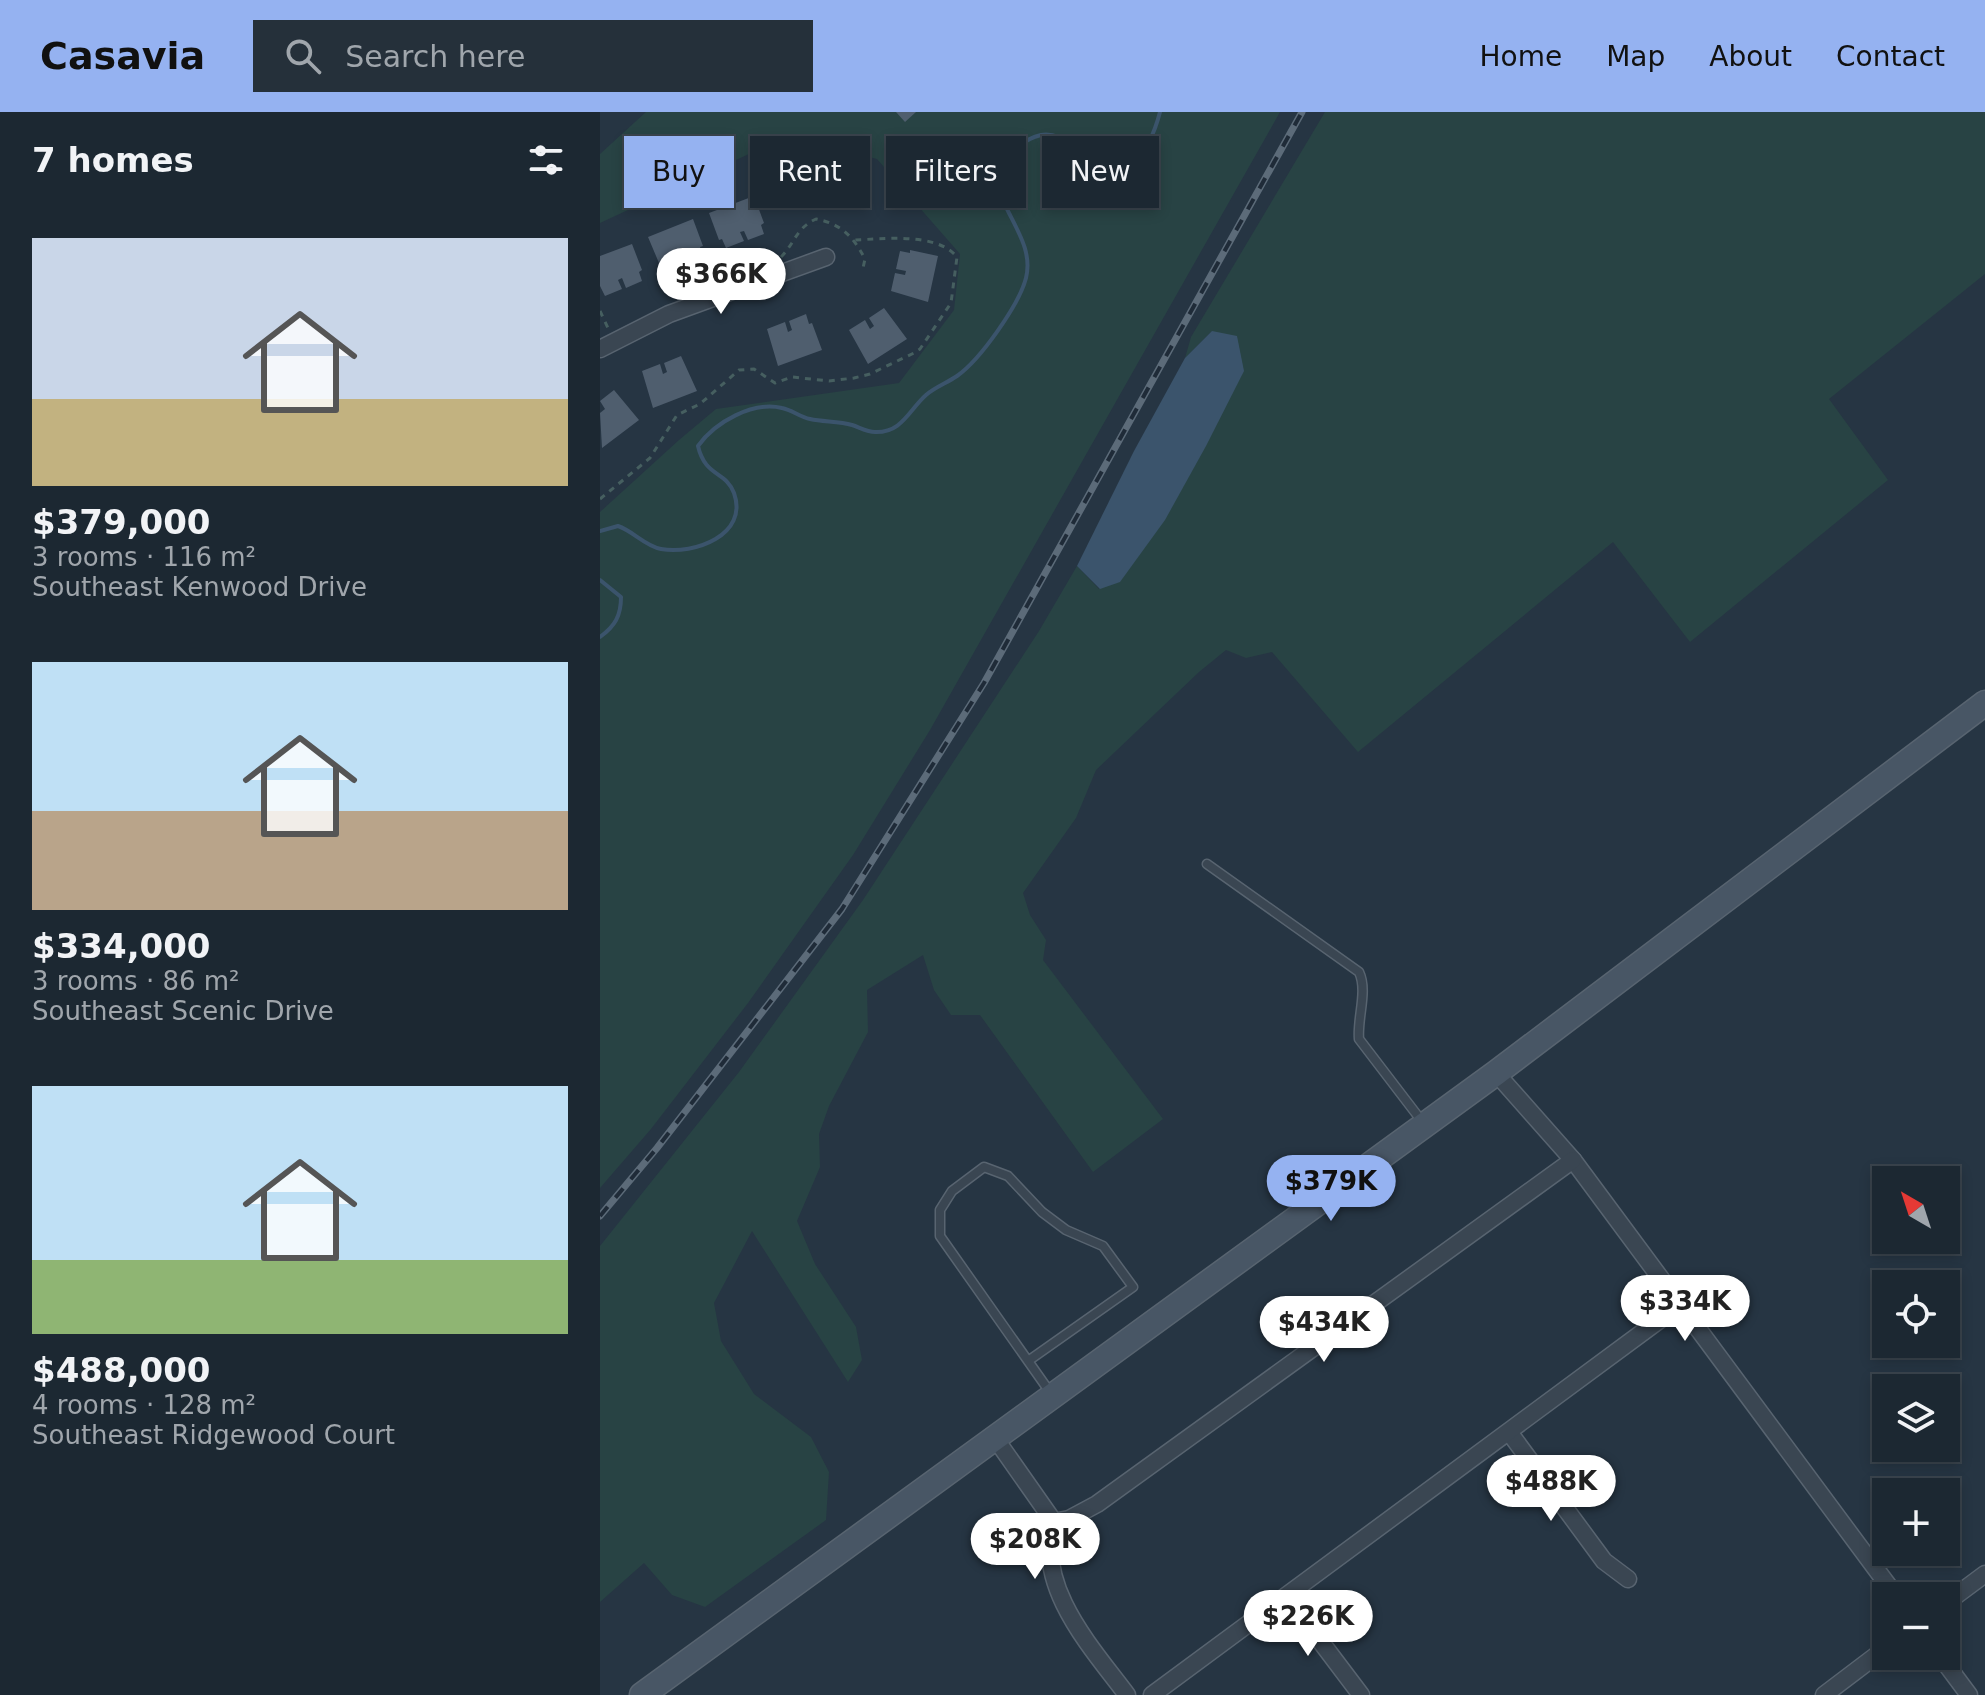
<!DOCTYPE html>
<html lang="en">
<head>
<meta charset="utf-8">
<style>
	:root { --surface:#1c2832; --page:#25303a; --text:#f1f3f6; --muted:#a0a6ac; --line:#3a444d; --accent:#95b2f1 }
	body { margin:0; font-family:"DejaVu Sans",sans-serif; background:var(--page); color:var(--text); height:100vh; display:flex; flex-direction:column; font-size:30px; white-space:nowrap }
	* { box-sizing:border-box; margin:0 }
	p { font-size:26px; color:var(--muted) }
	.icon { flex:none; width:44px; height:44px; fill:none; stroke:currentColor; stroke-width:2; stroke-linecap:round; stroke-linejoin:round }
	.map { position:relative; flex:1; overflow:hidden }
	.side { display:flex; flex-direction:column; background:var(--surface); width:600px }
	.side>* { flex:none }
	.hud { position:absolute; left:24px; top:24px; width:760px; height:72px; display:flex; gap:16px }
	.needle { width:52px; rotate:321deg }
	.fabs { position:absolute; left:1272px; top:1054px; display:grid; gap:16px }
	.fabs a { display:grid; place-items:center; width:88px; height:88px; border-radius:0px; background:var(--surface); box-shadow:0 4px 12px #0003,0 0 0 2px var(--line); font-size:40px }
	.price { position:absolute; translate:-50% -68px; padding:0 18px; border-radius:28px; background:#fff; color:#222; font-size:26px; line-height:52px; filter:drop-shadow(0 2px 4px #0008) }
	.price::after { content:''; position:absolute; left:50%; top:48px; width:24px; height:18px; margin-left:-12px; background:inherit; clip-path:polygon(0 0,100% 0,50% 100%) }
	.price.active { background:var(--accent); color:#111 }
	ul { padding:0; list-style:none }
	li { display:grid; align-content:center; gap:16px; height:424px; padding:0 32px }
	li span { display:grid; place-items:center; height:248px; border-radius:0px; color:#555 }
	li>.icon { margin-inline-start:auto }
	span .icon { width:144px; height:144px; fill:#fffc; stroke-width:1 }
	li b { font-size:34px }
	h2 { display:flex; justify-content:space-between; align-items:center; height:96px; padding:0 32px; font-size:34px }
	.chip { padding:0 28px; border-radius:0px; background:var(--surface); box-shadow:0 4px 12px #0003,0 0 0 2px var(--line); font-size:28px; line-height:72px }
	.chip.active { background:var(--accent); color:#111 }
	header { display:flex; align-items:center; gap:48px; box-sizing:border-box; height:112px; padding:0 40px; background:var(--accent); color:#111 }
	header strong { font-size:38px }
	nav { display:flex; gap:44px; margin-inline-start:auto; font-size:28px }
	.search { width:560px; height:72px; background:var(--page); display:flex; align-items:center; gap:20px; box-sizing:border-box; padding:0 28px; border-radius:0px; color:var(--muted); font-size:30px }
	main { display:flex; flex:1; min-height:0 }
	.map>svg:first-child { display:block }
	.green { fill:#284344 }
	.water { fill:#3b546c }
	.lines { fill:none; stroke-linecap:round; stroke-linejoin:round }
	.stream { stroke:#3b546c; stroke-width:4 }
	.building { fill:#4f5e6e }
	.lane-casing { stroke:#586470; stroke-width:11 }
	.street-casing { stroke:#586470; stroke-width:19 }
	.secondary-casing { stroke:#586470; stroke-width:27 }
	.path { stroke:#465f60; stroke-width:3; stroke-dasharray:6 6; stroke-linecap:butt }
	.lane { stroke:#3a4652; stroke-width:8 }
	.street { stroke:#3a4652; stroke-width:16 }
	.secondary { stroke:#485665; stroke-width:24 }
	.rail-casing { stroke:#5c6b79; stroke-width:7 }
	.rail { stroke:#1f2b38; stroke-width:4; stroke-dasharray:12; stroke-linecap:butt }
</style>
</head>
<body>
<header>
<strong>Casavia</strong>
<div class="search"><svg class="icon" aria-label="search" viewBox="0 0 24 24"><circle cx="10" cy="10" r="6"/><path d="M15 15l6 6"/></svg>Search here</div>
<nav><a>Home</a><a>Map</a><a>About</a><a>Contact</a></nav>
</header>
<main>
<section class="side">
<h2>7 homes<svg class="icon" aria-label="filters" viewBox="0 0 24 24"><path d="M4 7h16M4 17h16"/><circle cx="9" cy="7" r="2"/><circle cx="15" cy="17" r="2"/></svg></h2>
<ul>
<li><span style="background:linear-gradient(#c9d6e8 65%,#c2b280 0)"><svg class="icon" aria-label="home" viewBox="0 0 24 24"><path d="M3 11l9-7 9 7M6 9v11h12V9"/></svg></span><div><b>$379,000</b><p>3 rooms · 116 m²</p><p>Southeast Kenwood Drive</p></div></li>
<li><span style="background:linear-gradient(#bfe0f5 60%,#b9a48a 0)"><svg class="icon" aria-label="home" viewBox="0 0 24 24"><path d="M3 11l9-7 9 7M6 9v11h12V9"/></svg></span><div><b>$334,000</b><p>3 rooms · 86 m²</p><p>Southeast Scenic Drive</p></div></li>
<li><span style="background:linear-gradient(#bfe0f5 70%,#8fb573 0)"><svg class="icon" aria-label="home" viewBox="0 0 24 24"><path d="M3 11l9-7 9 7M6 9v11h12V9"/></svg></span><div><b>$488,000</b><p>4 rooms · 128 m²</p><p>Southeast Ridgewood Court</p></div></li>
</ul>
</section>
<div class="map">
<svg width="1385" height="1583" viewBox="0 0 1385 1583">
	<rect width="100%" height="100%" fill="#263543"/>
	<g class="green">
		<polygon points="46,0 680,0 330,618 253,743 148,891 51,1017 0,1076 0,400 79,328 116,297 299,271 354,198 360,142 277,47 188,24 0,111 0,42"/>
		<polygon points="725,0 1385,0 1385,162 1229,287 1288,368 1090,530 1013,430 758,640 672,540 646,546 626,538 599,560 496,658 476,706 423,781 430,803 446,828 443,848 563,1007 493,1060 380,903 351,903 334,878 323,843 267,878 268,920 229,994 219,1022 220,1055 197,1109 215,1152 256,1215 262,1248 248,1270 152,1119 114,1191 121,1229 154,1282 211,1325 229,1360 226,1408 105,1495 72,1483 44,1451 0,1490 0,1134 139,960 263,788 439,519 477,454 499,477 612,219 585,246 591,225"/>
	</g>
	<polygon class="water" points="612,219 637,224 644,259 606,334 565,408 520,470 500,477 477,454 534,339 585,246"/>
	<g class="lines">
		<g class="stream">
			<path d="M0,419L18,414C33,419 45,434 61,437C94,443 149,423 134,381C126,359 105,365 98,334C115,310 153,289 182,296C192,298 200,305 210,307C224,310 239,309 252,313C259,315 267,320 275,320C302,321 309,298 326,283C335,275 347,271 357,264C380,248 419,193 426,166C436,126 394,96 397,57C409,43 422,27 441,23C460,20 471,34 486,42C531,66 549,42 560,0"/>
			<path d="M0,468L21,485C21,504 15,514 0,525"/>
		</g>
	</g>
	<g class="building">
		<polygon points="296,0 316,0 305,10"/>
		<polygon points="213,37 223,63 220,65 224,75 207,81 203,72 199,74 202,83 186,89 182,80 178,80 168,54"/>
		<polygon points="242,50 249,55 251,51 261,58 249,76 232,65"/>
		<polygon points="154,84 164,111 161,113 164,122 148,128 144,119 140,120 144,129 126,136 122,127 119,128 109,101"/>
		<polygon points="93,107 103,134 100,135 103,144 87,151 83,141 79,143 83,152 66,159 62,150 59,151 48,125"/>
		<polygon points="32,132 42,158 39,160 42,169 26,176 22,166 18,168 22,177 5,184 0,174 0,144"/>
		<polygon points="310,138 338,144 328,190 291,179 295,161 305,163 306,159 296,157 300,139 310,141"/>
		<polygon points="284,196 307,227 268,252 249,218 265,208 270,217 274,214 269,206"/>
		<polygon points="206,202 209,212 212,211 222,238 178,254 167,217 185,210 188,220 192,218 189,209"/>
		<polygon points="81,244 97,279 53,296 42,259 60,252 63,262 67,260 64,251"/>
		<polygon points="14,278 39,308 2,336 0,301 5,297 0,289"/>
	</g>
	<g class="lines">
		<defs>
			<g id="lane">
				<path d="M607,752L759,860C768,879 757,906 759,927L824,1012"/>
				<polyline points="428,1249 533,1175 503,1134 466,1118 442,1100 408,1064 384,1055 352,1079 340,1098 340,1124 452,1283"/>
			</g>
			<g id="street">
				<polyline points="0,237 69,202 226,145"/>
				<polyline points="896,961 973,1048 1296,1484"/>
				<polyline points="909,1320 1004,1449 1028,1467"/>
				<path d="M395,1326L454,1410C434,1474 492,1536 527,1583"/>
				<polyline points="454,1410 469,1407 497,1392 973,1048"/>
				<polyline points="687,1485 761,1583"/>
				<polyline points="1346,1491 1385,1462"/>
				<polyline points="1340,1544 1369,1583"/>
				<polyline points="552,1583 1081,1192"/>
				<polyline points="1224,1583 1286,1536"/>
			</g>
			<polyline id="secondary" points="42,1583 896,961 1385,591"/>
		</defs>
		<use href="#lane" class="lane-casing"/>
		<use href="#street" class="street-casing"/>
		<use href="#secondary" class="secondary-casing"/>
		<g class="path">
			<path d="M181,145C195,131 196,116 216,107C241,112 253,124 265,147L263,156"/>
			<polyline points="0,199 8,216"/>
			<path d="M0,387L50,346L77,303L100,292L139,258L154,257L175,271L192,265L229,269L254,266L270,262L314,241L320,237L351,191L357,145C337,120 283,127 255,128"/>
		</g>
		<use href="#lane" class="lane"/>
		<use href="#street" class="street"/>
		<use href="#secondary" class="secondary"/>
		<defs>
			<polyline id="rail" points="0,1104 57,1036 242,797 384,571 702,0"/>
		</defs>
		<use href="#rail" class="rail-casing"/>
		<use href="#rail" class="rail"/>
	</g>
</svg>
<div class="fabs">
<a><svg class="needle" viewBox="-14 -14 28 28"><path d="M0-13l5 13h-10z" fill="#e53935"/><path d="M0 13l5-13h-10z" fill="#a0a6ac"/></svg></a>
<a><svg class="icon" aria-label="locate" viewBox="0 0 24 24"><circle cx="12" cy="12" r="6"/><path d="M12 2v4M12 18v4M2 12h4M18 12h4"/></svg></a>
<a><svg class="icon" aria-label="layers" viewBox="0 0 24 24"><path d="M12 4l9 5-9 5-9-5zM3 14l9 5 9-5"/></svg></a>
<a>+</a>
<a>−</a>
</div>
<b class="price" style="left:121px;top:204px">$366K</b>
<b class="price active" style="left:731px;top:1111px">$379K</b>
<b class="price" style="left:1085px;top:1231px">$334K</b>
<b class="price" style="left:724px;top:1252px">$434K</b>
<b class="price" style="left:951px;top:1411px">$488K</b>
<b class="price" style="left:435px;top:1469px">$208K</b>
<b class="price" style="left:708px;top:1546px">$226K</b>
<div class="hud">
<a class="chip active">Buy</a>
<a class="chip">Rent</a>
<a class="chip">Filters</a>
<a class="chip">New</a>
</div>
</div>
</main>
</body>
</html>
